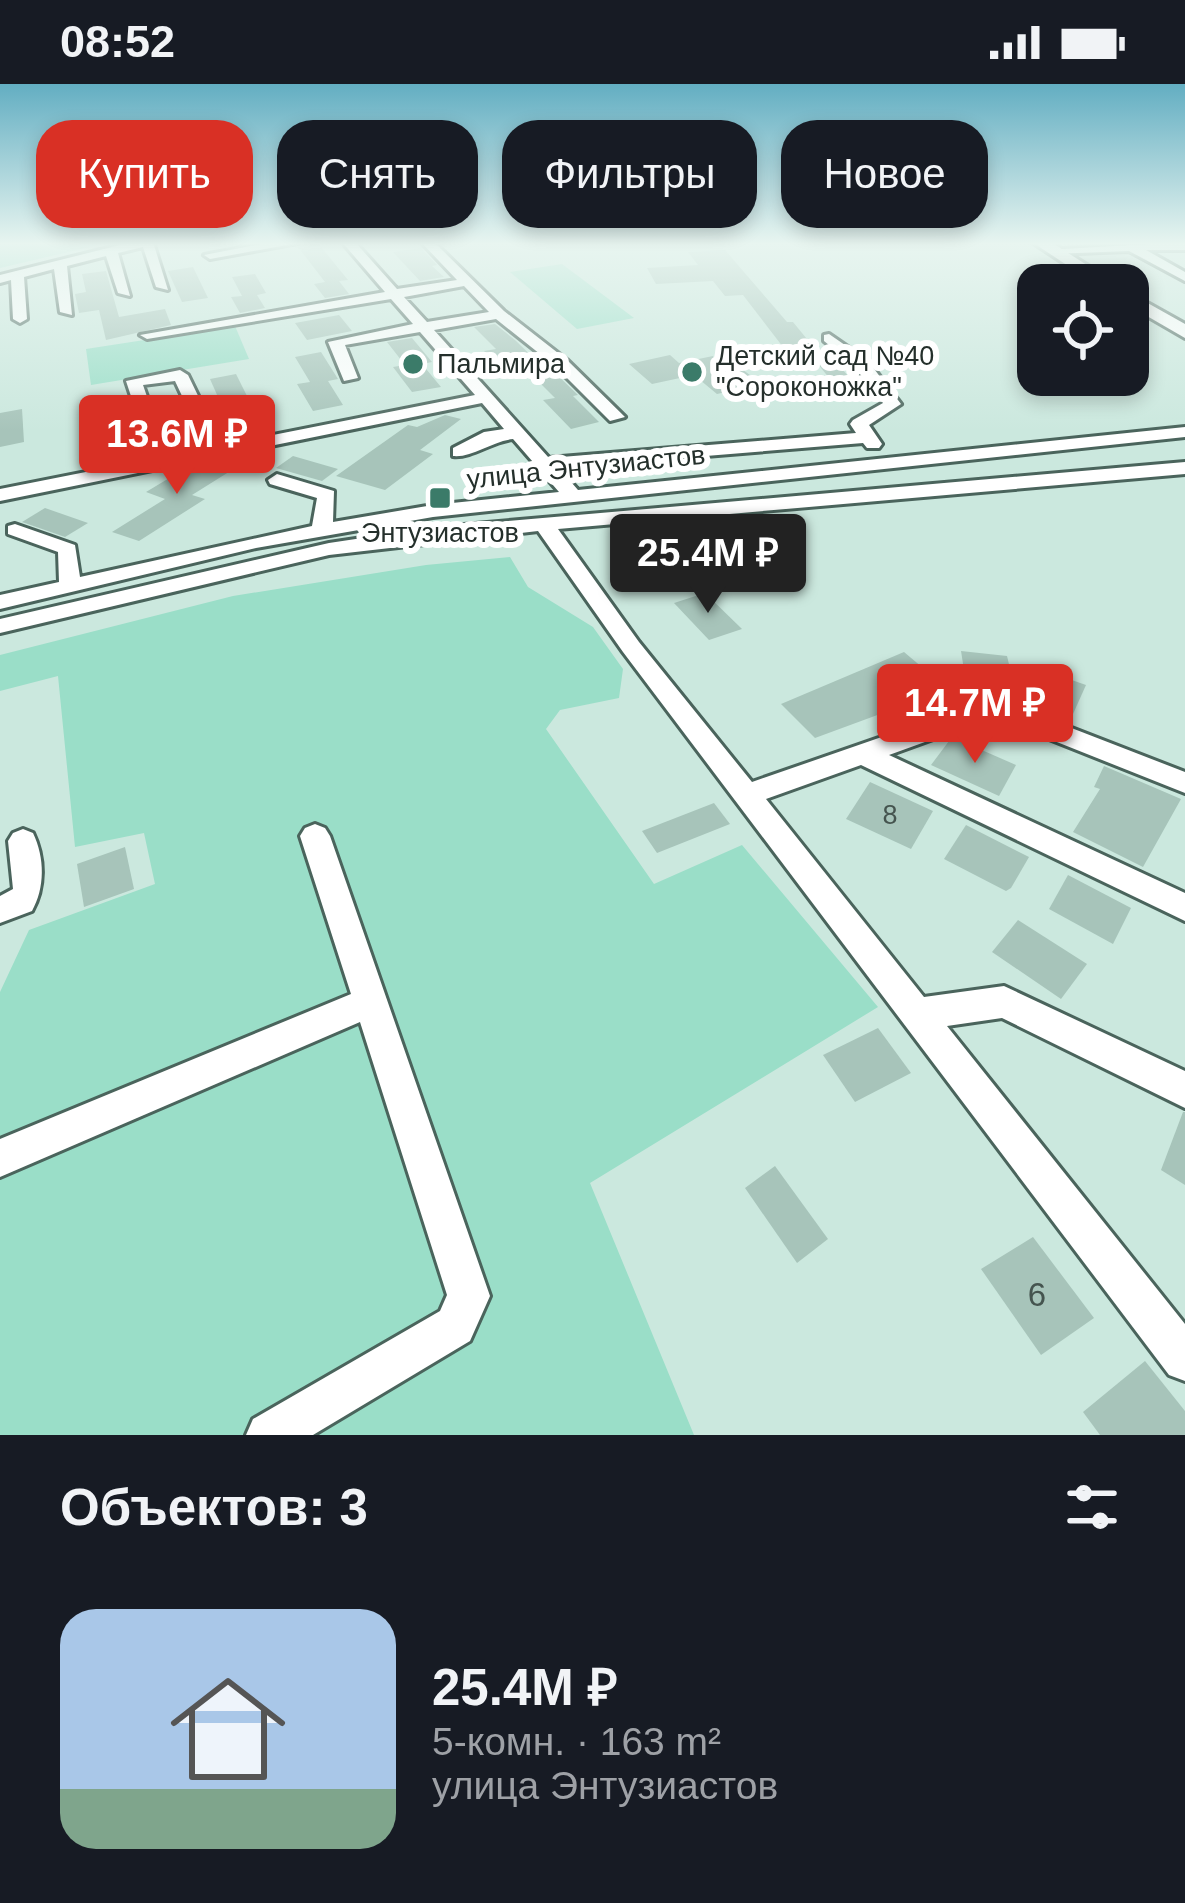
<!DOCTYPE html>
<html lang="ru">
<head>
<meta charset="utf-8">
<style>
	:root { --surface:#171b24; --page:#20242c; --text:#f1f3f6; --muted:#9ea1a6; --accent:#d93025 }
	body { margin:0; font-family:Helvetica,sans-serif; background:var(--page); color:var(--text); height:100vh; display:flex; flex-direction:column; font-size:45px; white-space:nowrap }
	* { box-sizing:border-box; margin:0 }
	p { font-size:39px; color:var(--muted) }
	.icon { flex:none; width:66px; height:66px; fill:none; stroke:currentColor; stroke-width:2; stroke-linecap:round; stroke-linejoin:round }
	.map { position:relative; height:1351px; overflow:hidden }
	.panel { display:flex; flex-direction:column; background:var(--surface); flex:1 }
	.panel>* { flex:none }
	.top-card { position:absolute; left:36px; top:36px; width:1113px; height:108px; display:flex; gap:24px }
	.tools { position:absolute; left:1017px; top:180px; display:grid; gap:24px }
	.tools a { display:grid; place-items:center; width:132px; height:132px; border-radius:24px; background:var(--surface); box-shadow:0 6px 18px #0003; font-size:60px }
	.price { position:absolute; translate:-50% -102px; padding:0 27px; border-radius:12px; background:var(--accent); color:#fff; font-size:39px; line-height:78px; filter:drop-shadow(0 3px 6px #0008) }
	.price::after { content:''; position:absolute; left:50%; top:72px; width:36px; height:27px; margin-left:-18px; background:inherit; clip-path:polygon(0 0,100% 0,50% 100%) }
	.price.current { background:#222; color:#fff }
	ul { padding:0; list-style:none }
	li { display:flex; align-items:center; gap:36px; height:300px; padding:0 60px }
	li span { display:grid; place-items:center; flex:none; width:336px; height:240px; border-radius:36px; color:#555 }
	li>.icon { margin-inline-start:auto }
	span .icon { width:144px; height:144px; fill:#fffc; stroke-width:1 }
	li b { font-size:51px }
	h2 { display:flex; justify-content:space-between; align-items:center; height:144px; padding:0 60px; font-size:51px }
	.tag { padding:0 42px; border-radius:36px; background:var(--surface); box-shadow:0 6px 18px #0003; font-size:42px; line-height:108px }
	.tag.current { background:var(--accent); color:#fff }
	.status { display:flex; justify-content:space-between; align-items:center; height:84px; padding:0 60px; background:var(--surface); direction:ltr }
	.status svg { height:33px; fill:currentColor }
	.map>svg:first-child { display:block }
	.green { fill:#9adec8 }
	.building { fill:#a7c4ba }
	.lines { fill:none; stroke-linecap:round; stroke-linejoin:round }
	.minor-casing { stroke:#4a645c; stroke-width:6 }
	.major-casing { stroke:#4a645c; stroke-width:6 }
	.minor { fill:#fff; fill-rule:evenodd }
	.major { fill:#fff; fill-rule:evenodd }
	.poi-dot { fill:#3b7b69; stroke:#fff; stroke-width:4.5 }
	.labels { text-anchor:middle; stroke-width:12; stroke-linejoin:round; paint-order:stroke }
	.far-poi-label { font-size:27px; fill:#242f2b; stroke:#fff; text-anchor:start }
	.far-street-label { font-size:27px; fill:#242f2b; stroke:#fff }
	.number-label { font-size:27px; fill:#45544f }
	.near-number-label { font-size:33px; fill:#45544f }
</style>
</head>
<body>
<div class="status"><b>08:52</b><svg viewBox="0 0 49 12"><path d="M0 12V9h3v3zM5 12V6h3v6zM10 12V3h3v9zM15 12V0h3v12zM26 1h20v11H26zM47 4h2v5h-2z"/></svg></div>
<div class="map">
<svg width="1185" height="1351" viewBox="0 0 1185 1351">
	<rect width="100%" height="100%" fill="#cbe8de"/>
	<g class="green">
		<polygon points="0,158 111,158 0,184"/>
		<polygon points="562,180 634,234 577,245 510,188"/>
		<polygon points="235,242 249,275 91,301 86,265"/>
		<polygon points="510,473 528,503 593,543 623,585 619,614 560,626 546,645 654,800 742,761 878,923 590,1099 694,1351 0,1351 0,908 29,846 155,800 144,749 75,763 58,592 0,607 0,571 233,512 426,481"/>
	</g>
	<g class="building">
		<polygon points="307,158 317,158 348,196 339,197 349,210 325,214 314,200 325,198 298,163"/>
		<polygon points="421,164 437,181 432,182 444,193 420,197 393,168"/>
		<polygon points="725,166 787,238 793,238 825,277 835,277 849,293 830,295 817,279 806,279 793,263 783,263 743,211 725,212 713,197 656,200 647,184 698,181 688,168"/>
		<polygon points="193,183 208,214 182,218 168,187"/>
		<polygon points="106,187 119,233 165,225 171,241 106,256 99,226 79,229 75,210 86,208 82,190"/>
		<polygon points="255,190 266,209 257,211 265,224 240,229 231,213 242,212 232,193"/>
		<polygon points="339,231 352,247 307,256 295,239"/>
		<polygon points="495,240 515,256 543,283 484,295 500,283 484,267 496,265 474,243"/>
		<polygon points="412,254 432,278 422,280 441,303 412,308 393,283 405,281 387,258"/>
		<polygon points="321,268 338,295 328,297 343,321 313,327 297,300 310,298 295,273"/>
		<polygon points="670,271 679,279 713,272 716,284 735,280 762,300 717,310 694,291 652,300 629,280"/>
		<polygon points="549,283 578,311 573,312 599,338 571,345 543,316 555,314 528,287"/>
		<polygon points="236,290 262,342 233,347 210,295"/>
		<polygon points="119,311 134,367 103,374 90,316"/>
		<polygon points="22,325 24,358 0,363 0,329"/>
		<polygon points="445,331 461,335 420,366 433,370 385,406 336,392 408,341 417,343"/>
		<polygon points="293,372 338,385 322,397 276,384"/>
		<polygon points="239,373 248,376 192,411 205,415 139,457 112,448 165,415 146,408 186,384"/>
		<polygon points="45,424 88,439 65,453 22,438"/>
		<polygon points="705,509 742,545 709,556 674,519"/>
		<polygon points="961,567 1007,572 1015,605 966,599"/>
		<polygon points="904,568 948,605 815,654 781,620"/>
		<polygon points="1043,586 1086,601 1073,630 1029,613"/>
		<polygon points="952,653 1016,681 999,712 931,681"/>
		<polygon points="1104,682 1181,715 1143,783 1073,748 1100,705 1094,703"/>
		<polygon points="870,698 933,727 911,765 846,735"/>
		<polygon points="714,719 730,740 657,769 642,747"/>
		<polygon points="966,741 1029,773 1011,804 1006,807 944,775"/>
		<polygon points="125,763 134,805 84,823 77,780"/>
		<polygon points="1068,791 1131,824 1113,860 1049,825"/>
		<polygon points="1018,836 1087,880 1061,915 992,868"/>
		<polygon points="878,944 911,989 855,1018 823,971"/>
		<polygon points="1183,1028 1185,1028 1185,1101 1161,1086"/>
		<polygon points="775,1082 828,1155 797,1179 745,1104"/>
		<polygon points="1033,1153 1094,1234 1041,1271 981,1185"/>
		<polygon points="1145,1277 1185,1327 1185,1351 1100,1351 1083,1328"/>
	</g>
	<g class="lines">
		<defs>
			<g id="minor">
				<polygon points="132,158 153,158 168,206 156,203 143,163 118,169 130,212 118,209 106,172 67,182 72,231 60,228 54,185 24,193 27,235 20,239 13,235 11,196 0,199 0,191"/>
				<polygon points="272,158 303,158 210,175 204,171"/>
				<path d="M342,158H355L397,205L457,196L421,158H434L504,227L567,276L625,333L610,337L555,282L496,235L434,246L549,374L856,349L850,340L853,336L883,319L856,283L824,257V251L829,250L868,277L901,320L869,341L882,360L879,364H867L863,359L559,384L578,406L1185,343V353L433,433L256,464L0,525V511L59,498L58,468L8,450V442L15,440L75,461L80,493L312,442L317,414L270,400L268,396L277,390L334,407L333,438L433,421L559,408L513,355C492,357 472,374 453,372V364L484,348L504,345L482,319L0,417V405L475,311L420,248L345,261L358,294L344,297L328,258L413,240L391,215L147,255L140,251L385,208ZM464,202L489,228L427,238L404,213Z"/>
				<polygon points="1185,158 1185,166 1146,166 1185,188 1185,197 1129,167 1051,170 1045,166"/>
				<polygon points="180,286 188,291 219,355 204,359 175,297 143,301 162,356 186,353 195,358 186,363 149,367 126,297"/>
				<polygon points="1185,378 1185,390 558,445 639,558 752,698 994,614 1185,688 1185,709 994,633 889,671 1185,809 1185,837 861,681 766,715 924,913 1004,902 1185,987 1185,1024 1002,934 947,942 1185,1240 1185,1297 1169,1291 623,568 538,447 329,471 0,549 0,535 329,459 429,444"/>
				<polygon points="315,740 325,744 330,752 490,1212 470,1257 313,1351 246,1351 253,1335 440,1227 447,1211 360,938 0,1093 0,1055 351,910 300,752 305,744"/>
				<path d="M23,745L33,749C45,774 45,804 32,827L0,839V812L13,805L8,757L13,749Z"/>
			</g>
			<g id="major">
				<polygon points="1032,158 1051,158 1118,201 1097,201"/>
				<polygon points="1128,208 1185,240 1185,254 1128,221"/>
			</g>
		</defs>
		<use href="#minor" class="minor-casing"/>
		<use href="#major" class="major-casing"/>
		<use href="#minor" class="minor"/>
		<use href="#major" class="major"/>
	</g>
	<linearGradient id="sky" x2="0" y2="1"><stop stop-color="#63aec2"/><stop offset="0.46" stop-color="#e8f5f0"/><stop offset="1" stop-color="#e8f5f0" stop-opacity="0"/></linearGradient>
	<rect width="1185" height="347" fill="url(#sky)"/>
	<g class="poi-dot">
		<circle cx="413" cy="280" r="12"/>
		<circle cx="692" cy="288" r="12"/>
		<rect x="428" y="402" width="24" height="24" rx="6"/>
	</g>
	<g class="labels">
		<g class="far-poi-label">
			<text x="716" y="281">Детский сад №40<tspan x="716" dy="31">"Сороконожка"</tspan></text>
			<text x="437" y="289">Пальмира</text>
			<text x="440" y="458" text-anchor="middle">Энтузиастов</text>
		</g>
		<g class="far-street-label">
			<text transform="translate(586 383) rotate(-6)" y="9">улица Энтузиастов</text>
		</g>
		<g class="number-label">
			<text x="890" y="740">8</text>
		</g>
		<g class="near-number-label">
			<text x="1037" y="1222">6</text>
		</g>
	</g>
</svg>
<div class="tools">
<a><svg class="icon" aria-label="locate" viewBox="0 0 24 24"><circle cx="12" cy="12" r="6"/><path d="M12 2v4M12 18v4M2 12h4M18 12h4"/></svg></a>
</div>
<b class="price" style="left:177px;top:413px">13.6M ₽</b>
<b class="price current" style="left:708px;top:532px">25.4M ₽</b>
<b class="price" style="left:975px;top:682px">14.7M ₽</b>
<div class="top-card">
<a class="tag current">Купить</a>
<a class="tag">Снять</a>
<a class="tag">Фильтры</a>
<a class="tag">Новое</a>
</div>
</div>
<section class="panel">
<h2>Объектов: 3<svg class="icon" aria-label="filters" viewBox="0 0 24 24"><path d="M4 7h16M4 17h16"/><circle cx="9" cy="7" r="2"/><circle cx="15" cy="17" r="2"/></svg></h2>
<ul>
<li><span style="background:linear-gradient(#a9c7e8 75%,#7fa58c 0)"><svg class="icon" aria-label="home" viewBox="0 0 24 24"><path d="M3 11l9-7 9 7M6 9v11h12V9"/></svg></span><div><b>25.4M ₽</b><p>5-комн. · 163 m²</p><p>улица Энтузиастов</p></div></li>
</ul>
</section>
</body>
</html>
